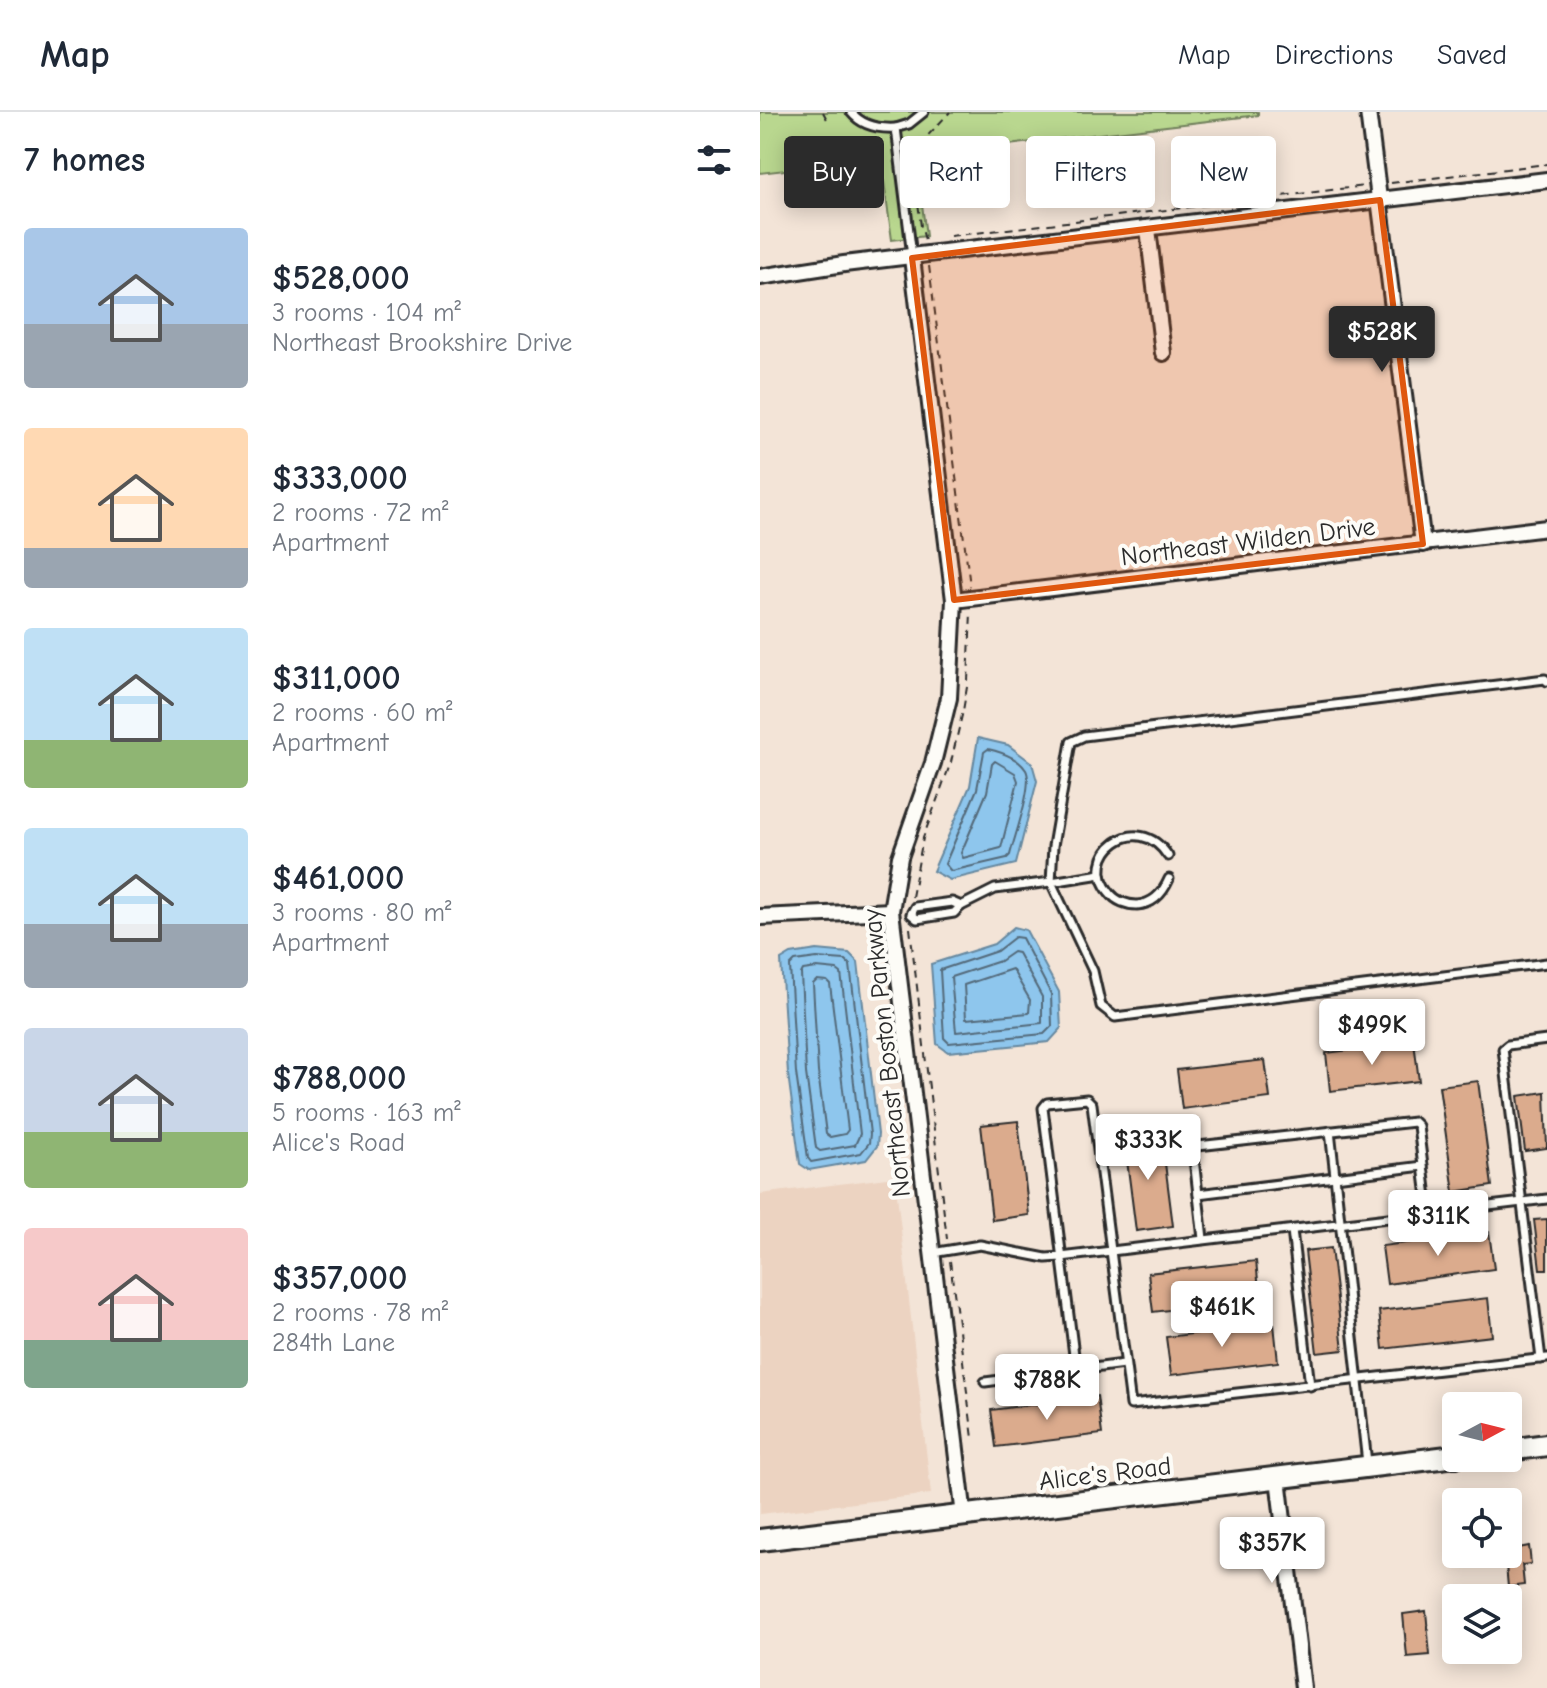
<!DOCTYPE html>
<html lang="en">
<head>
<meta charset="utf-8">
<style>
	:root { --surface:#fff; --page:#f6f6f7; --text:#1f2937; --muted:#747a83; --line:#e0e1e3; --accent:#2b2b2b }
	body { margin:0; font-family:"Comic Neue",sans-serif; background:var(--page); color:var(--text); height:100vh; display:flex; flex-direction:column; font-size:30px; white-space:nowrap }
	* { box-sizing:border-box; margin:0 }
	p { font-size:26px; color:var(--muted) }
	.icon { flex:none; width:44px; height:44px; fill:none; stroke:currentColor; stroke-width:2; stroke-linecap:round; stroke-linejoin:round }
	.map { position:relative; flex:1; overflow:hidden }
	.details { display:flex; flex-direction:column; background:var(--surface); width:760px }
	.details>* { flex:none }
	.hud { position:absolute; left:24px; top:24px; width:642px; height:72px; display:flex; gap:16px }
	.needle { width:52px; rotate:83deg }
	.controls { position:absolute; left:682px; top:1280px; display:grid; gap:16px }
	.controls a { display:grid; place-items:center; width:80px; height:80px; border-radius:8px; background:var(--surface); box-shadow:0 4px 20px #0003; font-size:40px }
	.price { position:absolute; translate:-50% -68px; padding:0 18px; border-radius:8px; background:#fff; color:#222; font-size:26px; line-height:52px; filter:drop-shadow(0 2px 4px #0008) }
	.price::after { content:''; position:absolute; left:50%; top:48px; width:24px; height:18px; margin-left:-12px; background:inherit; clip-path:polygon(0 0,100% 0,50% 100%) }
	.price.selected { background:var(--accent); color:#fff }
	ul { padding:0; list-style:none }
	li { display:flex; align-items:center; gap:24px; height:200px; padding:0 24px }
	li span { display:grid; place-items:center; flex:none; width:224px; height:160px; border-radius:8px; color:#555 }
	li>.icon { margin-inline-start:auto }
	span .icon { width:96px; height:96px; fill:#fffc; stroke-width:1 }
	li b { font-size:34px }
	h2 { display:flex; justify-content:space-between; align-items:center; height:96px; padding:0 24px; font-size:34px }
	.tag { padding:0 28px; border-radius:8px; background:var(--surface); box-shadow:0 4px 20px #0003; font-size:28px; line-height:72px }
	.tag.selected { background:var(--accent); color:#fff }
	header { display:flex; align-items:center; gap:48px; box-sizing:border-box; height:112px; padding:0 40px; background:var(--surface); border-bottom:2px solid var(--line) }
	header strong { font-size:38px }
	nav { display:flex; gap:44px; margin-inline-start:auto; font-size:28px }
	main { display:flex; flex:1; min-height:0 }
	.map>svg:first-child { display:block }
	.built { fill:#ecd3c1 }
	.green { fill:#b9d78f; stroke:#72815d; stroke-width:2 }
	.water { fill:#8ec6ed; stroke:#66889f; stroke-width:2 }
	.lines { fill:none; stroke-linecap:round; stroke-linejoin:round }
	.shore { stroke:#536979; stroke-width:2 }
	.building { fill:#dbab8d; stroke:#2b2b2b; stroke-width:2 }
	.service-casing { stroke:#2b2b2b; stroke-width:13 }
	.minor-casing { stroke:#2b2b2b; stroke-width:20 }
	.secondary-casing { stroke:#2b2b2b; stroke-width:26 }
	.path { stroke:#2b2b2b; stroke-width:2; stroke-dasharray:8 6; stroke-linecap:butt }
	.service { stroke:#fdfcf7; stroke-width:7 }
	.minor { stroke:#fdfcf7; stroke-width:14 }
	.secondary { stroke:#fdfcf7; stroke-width:20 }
	.marked { fill:#df570e; fill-opacity:0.2; stroke:#df570e; stroke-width:6; stroke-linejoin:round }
	.labels { text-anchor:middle; stroke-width:8; stroke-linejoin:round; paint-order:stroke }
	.street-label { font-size:26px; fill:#2b2b2b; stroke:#fdfcf7 }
</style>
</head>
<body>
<header>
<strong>Map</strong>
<nav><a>Map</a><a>Directions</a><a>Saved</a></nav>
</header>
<main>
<section class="details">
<h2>7 homes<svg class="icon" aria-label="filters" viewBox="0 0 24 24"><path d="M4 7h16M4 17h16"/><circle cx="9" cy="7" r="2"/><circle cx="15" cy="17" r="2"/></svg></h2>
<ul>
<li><span style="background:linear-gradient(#a9c7e8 60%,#9aa5b1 0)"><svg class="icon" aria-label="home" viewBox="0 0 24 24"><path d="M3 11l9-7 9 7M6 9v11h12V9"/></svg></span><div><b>$528,000</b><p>3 rooms · 104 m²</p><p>Northeast Brookshire Drive</p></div></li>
<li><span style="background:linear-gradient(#ffd9b3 75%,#9aa5b1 0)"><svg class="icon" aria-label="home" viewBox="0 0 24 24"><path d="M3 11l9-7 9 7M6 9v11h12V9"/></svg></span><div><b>$333,000</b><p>2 rooms · 72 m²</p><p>Apartment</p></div></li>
<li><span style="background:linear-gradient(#bfe0f5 70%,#8fb573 0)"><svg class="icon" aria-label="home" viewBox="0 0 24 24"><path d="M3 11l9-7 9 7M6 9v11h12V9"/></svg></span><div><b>$311,000</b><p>2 rooms · 60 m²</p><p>Apartment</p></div></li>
<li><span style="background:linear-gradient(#bfe0f5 60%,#9aa5b1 0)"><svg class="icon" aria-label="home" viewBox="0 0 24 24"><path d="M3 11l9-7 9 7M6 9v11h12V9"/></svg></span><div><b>$461,000</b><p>3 rooms · 80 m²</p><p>Apartment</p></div></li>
<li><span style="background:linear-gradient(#c9d6e8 65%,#8fb573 0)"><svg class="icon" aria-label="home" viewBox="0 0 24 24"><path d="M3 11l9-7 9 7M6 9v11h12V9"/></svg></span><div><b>$788,000</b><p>5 rooms · 163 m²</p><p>Alice's Road</p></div></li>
<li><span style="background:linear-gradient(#f6c9c9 70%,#7fa58c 0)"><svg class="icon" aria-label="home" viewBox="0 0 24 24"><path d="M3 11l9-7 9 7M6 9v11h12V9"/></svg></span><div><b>$357,000</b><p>2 rooms · 78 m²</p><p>284th Lane</p></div></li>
</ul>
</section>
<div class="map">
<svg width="787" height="1576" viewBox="0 0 787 1576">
	<rect width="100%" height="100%" fill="#f3e4d7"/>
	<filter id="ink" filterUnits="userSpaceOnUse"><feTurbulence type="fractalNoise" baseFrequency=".0125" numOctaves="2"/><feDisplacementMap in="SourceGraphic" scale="16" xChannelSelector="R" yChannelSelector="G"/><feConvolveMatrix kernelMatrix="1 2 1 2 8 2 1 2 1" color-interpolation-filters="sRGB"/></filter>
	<g filter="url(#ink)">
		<polygon class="built" points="135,1065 171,1382 0,1402 0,1082"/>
		<polygon class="green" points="0,0 498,0 498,3 156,44 166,124 132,128 121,47 0,61"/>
		<g class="water">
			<polygon points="218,626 248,633 272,651 277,669 256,752 190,768 173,759 210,674"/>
			<polygon points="254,815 266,818 299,880 301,917 289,930 188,940 177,932 171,852 234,832"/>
			<polygon points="57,838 89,841 98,850 118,1022 117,1034 106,1048 49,1058 40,1052 28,962 21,848 31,842"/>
		</g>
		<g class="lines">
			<g class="shore">
				<path d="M228,637C241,640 258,645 266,658C274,672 254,726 250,743L247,746L191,759L185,752L217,677L224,640Z"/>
				<polygon points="235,649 255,661 258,669 241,736 203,746 201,741 227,680 232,652"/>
				<polygon points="255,825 262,826 291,882 292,914 284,922 189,931 184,926 180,858 237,839"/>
				<polygon points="253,840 258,841 282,885 282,911 196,920 191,865 240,849"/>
				<polygon points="57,846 85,848 90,853 110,1022 109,1031 101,1041 51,1050 48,1046 36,961 30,854 35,849"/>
				<polygon points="57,856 77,858 81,861 100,1022 95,1033 60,1039 56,1036 46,961 41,862 43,858"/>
				<polygon points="252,857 270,888 269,901 206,907 204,873"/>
				<polygon points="57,868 67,869 70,872 88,1018 85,1022 70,1025 66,1022 58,960 53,872"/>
			</g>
		</g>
		<g class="building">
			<polygon points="654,930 659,969 570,979 566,941"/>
			<polygon points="505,948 510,986 422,997 417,958"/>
			<polygon points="718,969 732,1074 694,1080 679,974"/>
			<polygon points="785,980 787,1036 765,1039 758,984"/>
			<polygon points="258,1009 269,1103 232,1108 221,1013"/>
			<polygon points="401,1020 413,1114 376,1119 364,1025"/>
			<polygon points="787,1107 787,1157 780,1157 774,1108"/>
			<polygon points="729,1120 734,1157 627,1172 622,1134"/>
			<polygon points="571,1136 583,1238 557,1241 545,1139"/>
			<polygon points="496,1149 500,1187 393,1200 388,1161"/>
			<polygon points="728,1186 732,1224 623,1237 619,1199"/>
			<polygon points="514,1212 518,1250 411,1263 406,1225"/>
			<polygon points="337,1284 342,1322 236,1335 231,1298"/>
			<polygon points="769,1434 771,1452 762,1453 764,1473 748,1475 745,1442 748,1442 748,1438"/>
			<polygon points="666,1499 670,1543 647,1545 643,1502"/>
		</g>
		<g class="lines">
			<defs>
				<g id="service">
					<path d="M91,0C102,14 119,17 136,16"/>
					<polyline points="152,144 136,16 149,12 164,0"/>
					<path d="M408,744C377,696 318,744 350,781C356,789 367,793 377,793C394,792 403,781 409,767"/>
					<polyline points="341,762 291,770 333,859 341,894 355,905 787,851"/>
					<polygon points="192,790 201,794 194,801 157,807 151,802 155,795"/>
					<polyline points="201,794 235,777 291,770 293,734 311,630 324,624 785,567 787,569"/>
					<polyline points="570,1019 607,1351"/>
					<polyline points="438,1082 663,1054"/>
					<polyline points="532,1118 550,1274"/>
					<polyline points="443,1127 433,1038 438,1034 654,1010 658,1014 669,1101"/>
					<polyline points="172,1141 220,1133 286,1146 301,1145 787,1087"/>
					<polyline points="781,1247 743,937 748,933 787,928"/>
					<polyline points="316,1259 283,996 287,991 327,987 332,992 371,1293 787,1246"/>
					<polyline points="225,1270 364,1252"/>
				</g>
				<g id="minor">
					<polyline points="608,0 663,432"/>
					<polyline points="388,117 403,241"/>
					<polyline points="152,146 194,488 189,586 173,651 140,745 131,799 204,1404"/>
					<polyline points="0,165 84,152 787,68"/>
					<polyline points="194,488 787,416"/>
					<polyline points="0,805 131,799"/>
					<polyline points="518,1366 543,1576"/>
				</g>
				<g id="secondary">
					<polyline points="748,1338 787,1333"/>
					<polyline points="0,1428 696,1344"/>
				</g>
			</defs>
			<use href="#service" class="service-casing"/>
			<use href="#minor" class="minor-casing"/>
			<use href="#secondary" class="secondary-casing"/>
			<g class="path">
				<polyline points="63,0 69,11"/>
				<polyline points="631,71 787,52"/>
				<polyline points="190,124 605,74"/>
				<polyline points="165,128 161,114 152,44 158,34 190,0"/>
				<polyline points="169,154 210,474"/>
				<polyline points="152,785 163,726 191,650 203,599 208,569 211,500"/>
				<polyline points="150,816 187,1127"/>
				<polyline points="190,1149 213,1326"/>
			</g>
			<use href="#service" class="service"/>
			<use href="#minor" class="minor"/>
			<use href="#secondary" class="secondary"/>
		</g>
	</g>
	<path class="marked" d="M620,88L663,432L194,488L152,146Z"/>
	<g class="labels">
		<g class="street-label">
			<text transform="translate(488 429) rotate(-7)" y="9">Northeast Wilden Drive</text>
			<text transform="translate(126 941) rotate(-96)" y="9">Northeast Boston Parkway</text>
			<text transform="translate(345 1361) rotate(-7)" y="9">Alice's Road</text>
		</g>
	</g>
</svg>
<div class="controls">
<a><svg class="needle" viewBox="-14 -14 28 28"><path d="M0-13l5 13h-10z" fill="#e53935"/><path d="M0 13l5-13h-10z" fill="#747a83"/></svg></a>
<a><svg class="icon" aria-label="locate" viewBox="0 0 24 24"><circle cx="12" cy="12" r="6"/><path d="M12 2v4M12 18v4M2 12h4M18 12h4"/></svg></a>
<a><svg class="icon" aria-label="layers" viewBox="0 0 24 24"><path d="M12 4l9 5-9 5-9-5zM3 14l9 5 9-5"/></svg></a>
</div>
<b class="price selected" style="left:622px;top:262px">$528K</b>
<b class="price" style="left:612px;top:955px">$499K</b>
<b class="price" style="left:388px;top:1070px">$333K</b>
<b class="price" style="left:678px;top:1146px">$311K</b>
<b class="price" style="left:462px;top:1237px">$461K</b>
<b class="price" style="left:287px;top:1310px">$788K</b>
<b class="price" style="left:512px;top:1473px">$357K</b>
<div class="hud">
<a class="tag selected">Buy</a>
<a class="tag">Rent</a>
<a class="tag">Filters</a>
<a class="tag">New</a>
</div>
</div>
</main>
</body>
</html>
